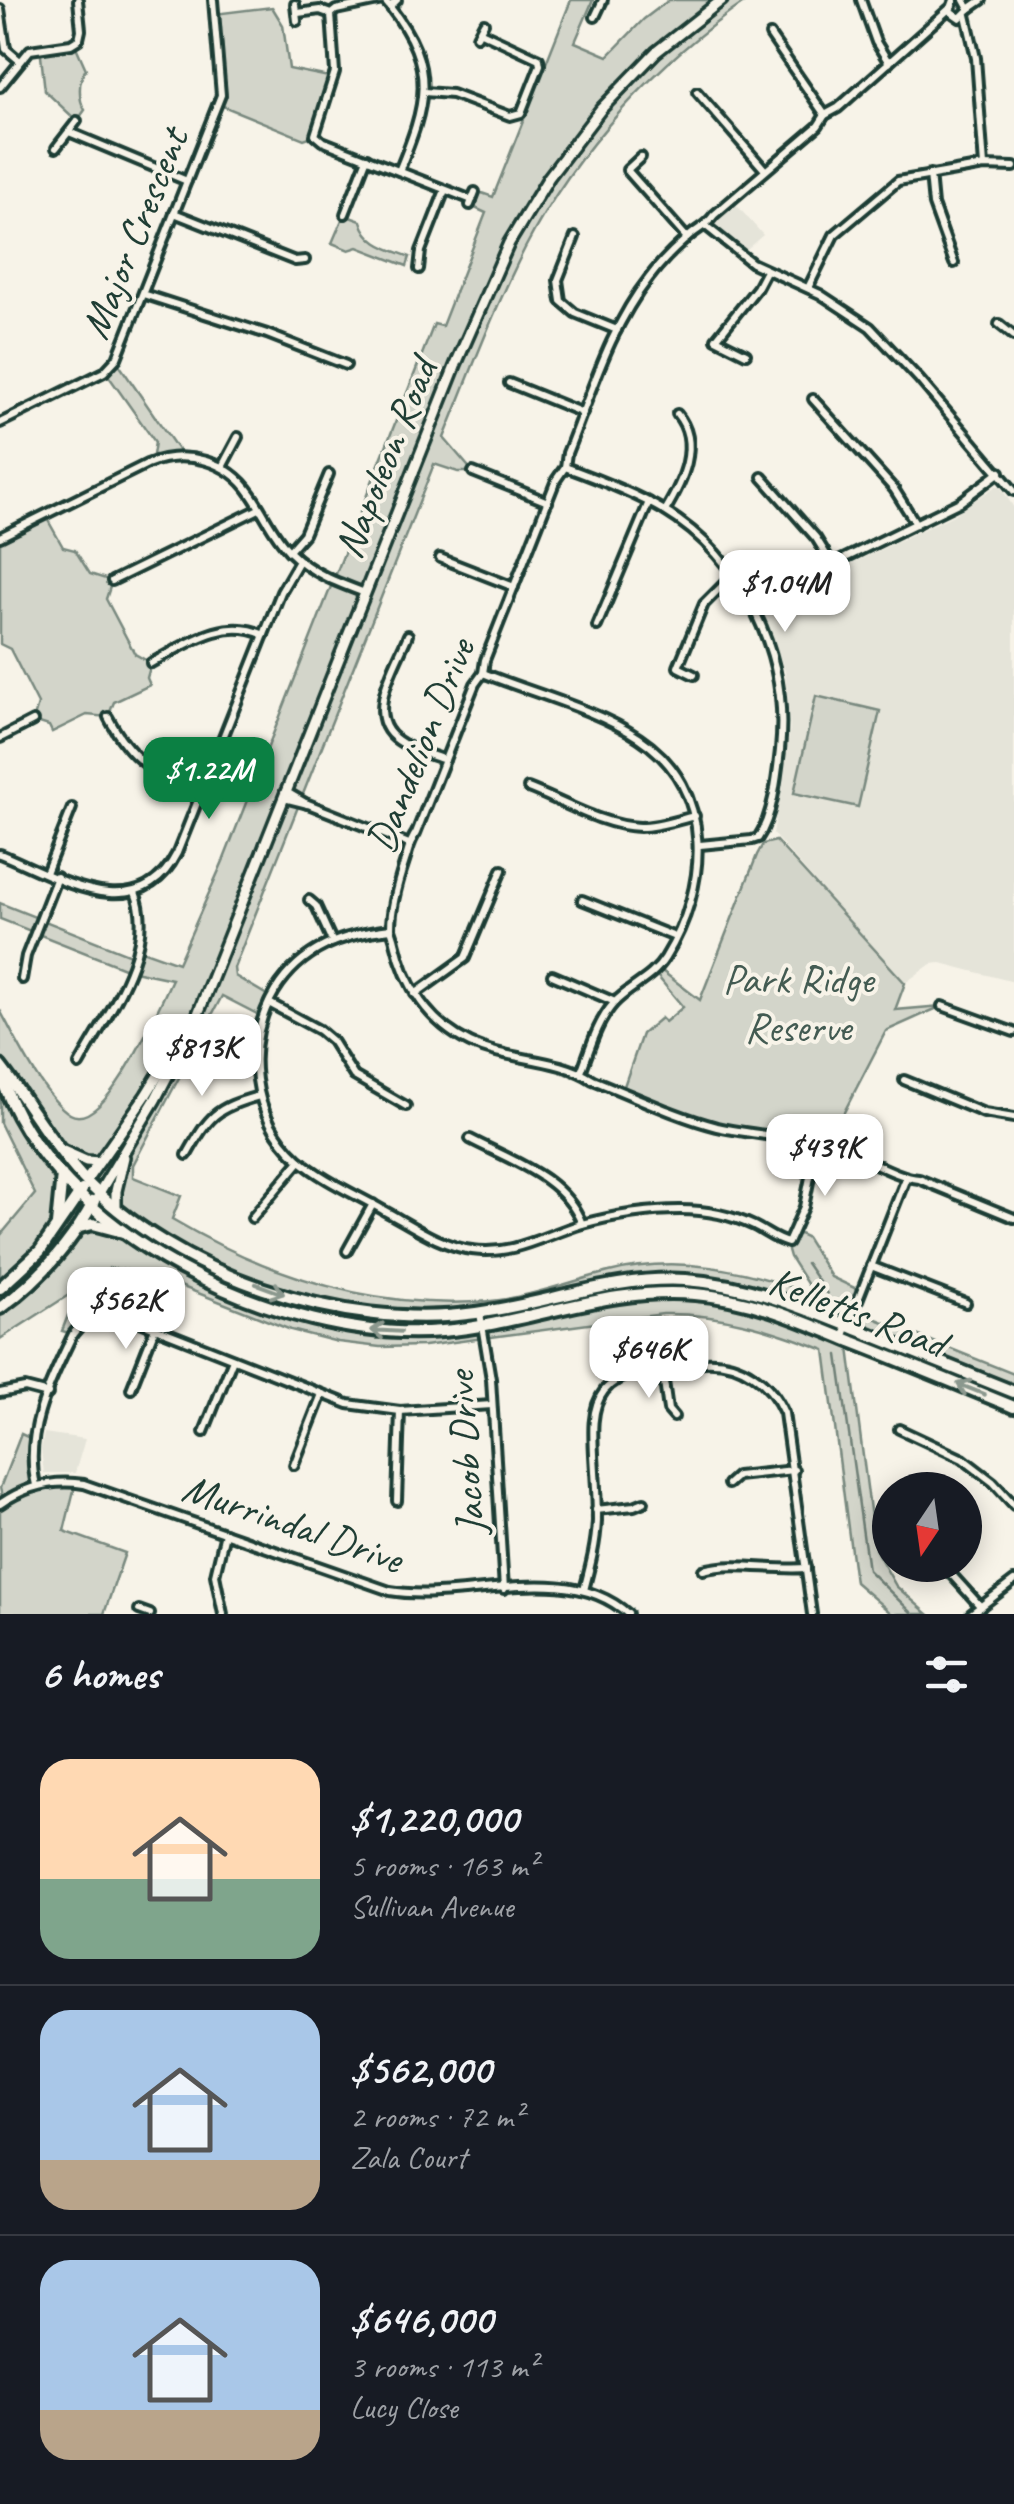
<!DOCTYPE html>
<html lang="en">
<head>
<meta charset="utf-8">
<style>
	:root { --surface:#171b24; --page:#20242c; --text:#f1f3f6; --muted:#9ea1a6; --line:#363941; --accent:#0b8043 }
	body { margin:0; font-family:Caveat,sans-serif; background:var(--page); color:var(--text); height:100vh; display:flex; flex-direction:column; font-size:38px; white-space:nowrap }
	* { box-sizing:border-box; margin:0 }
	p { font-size:32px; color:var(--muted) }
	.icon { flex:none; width:55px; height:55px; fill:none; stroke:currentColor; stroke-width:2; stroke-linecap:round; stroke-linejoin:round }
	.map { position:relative; height:1614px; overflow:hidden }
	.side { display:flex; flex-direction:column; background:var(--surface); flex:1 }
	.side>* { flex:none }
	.needle { width:65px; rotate:193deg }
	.fabs { position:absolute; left:872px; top:1472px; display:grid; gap:20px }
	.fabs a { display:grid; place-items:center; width:110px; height:110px; border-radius:50%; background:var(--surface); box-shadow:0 5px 25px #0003; font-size:50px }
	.price { position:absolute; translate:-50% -85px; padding:0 22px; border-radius:20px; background:#fff; color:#222; font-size:32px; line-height:65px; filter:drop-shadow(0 2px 5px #0008) }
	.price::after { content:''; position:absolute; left:50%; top:60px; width:30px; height:22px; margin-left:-15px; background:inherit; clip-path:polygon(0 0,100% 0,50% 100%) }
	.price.current { background:var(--accent); color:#fff }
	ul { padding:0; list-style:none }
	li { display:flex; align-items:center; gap:30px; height:250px; padding:0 40px }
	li+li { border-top:2px solid var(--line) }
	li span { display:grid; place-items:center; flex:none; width:280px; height:200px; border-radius:30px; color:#555 }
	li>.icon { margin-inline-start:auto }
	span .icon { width:120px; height:120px; fill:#fffc; stroke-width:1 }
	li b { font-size:42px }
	h2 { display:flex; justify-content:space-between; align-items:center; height:120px; padding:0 40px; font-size:42px }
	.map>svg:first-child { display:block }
	.built { fill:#e5e4d9 }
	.green { fill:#d3d5ca; stroke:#79897f; stroke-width:2.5 }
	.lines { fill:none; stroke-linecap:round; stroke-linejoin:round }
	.stream { stroke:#6f8077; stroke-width:2.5 }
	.street-casing { stroke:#1f3d34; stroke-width:14 }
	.secondary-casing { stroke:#1f3d34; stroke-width:16 }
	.primary-casing { stroke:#1f3d34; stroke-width:18 }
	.street { stroke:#f7f3e8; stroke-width:6 }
	.secondary { stroke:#f7f3e8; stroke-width:9 }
	.primary { stroke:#f7f3e8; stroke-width:10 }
	.oneway { stroke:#8b988e }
	.labels { text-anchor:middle; stroke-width:8; stroke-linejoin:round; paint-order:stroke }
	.street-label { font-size:42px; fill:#1f3d34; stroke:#f7f3e8 }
	.park-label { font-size:42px; fill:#435b52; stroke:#f7f3e8 }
</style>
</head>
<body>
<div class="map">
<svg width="1014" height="1614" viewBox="0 0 1014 1614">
	<rect width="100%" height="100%" fill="#f7f3e8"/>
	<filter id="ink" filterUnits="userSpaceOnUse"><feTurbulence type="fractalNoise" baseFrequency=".01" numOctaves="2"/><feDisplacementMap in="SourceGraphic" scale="20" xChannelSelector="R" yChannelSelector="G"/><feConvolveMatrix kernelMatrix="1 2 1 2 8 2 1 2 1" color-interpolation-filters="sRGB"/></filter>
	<g filter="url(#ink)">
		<g class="built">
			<polygon points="732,200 763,235 740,255 706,226"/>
			<polygon points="996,486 1000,486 1014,508 1014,982 941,963 931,964 905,983 773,834 790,728 785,672 763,610 765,606 798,589 953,515"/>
			<polygon points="44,1433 85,1439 75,1473 44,1473 41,1450"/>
		</g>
		<g class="green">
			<path d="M571,0H593L575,42L608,56L644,19L669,0H748C657,61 576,150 525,248C494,309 470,374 444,438L473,472H458L434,464L234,968L235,976L272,998L263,1017L222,996L133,1165V1177L181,1196L172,1219C270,1277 376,1311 491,1301C530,1297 571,1281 609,1272C677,1254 746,1270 810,1293L811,1290L790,1257L786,1243L795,1232L806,1237L831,1277L861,1291L854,1310L1014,1374V1392L748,1290L643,1280L448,1317L312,1303L199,1260L116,1206L126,1149L197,1010L99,1162L59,1149L0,1066V1010C15,1038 44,1098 70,1114C105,1135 160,1004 172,979L129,970L0,919V903L135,957L139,949L178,963L224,859L434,324L442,326L486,213L473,207L479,192L493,197Z"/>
			<polygon points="272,7 283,25 289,69 334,78 315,135 304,139 218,104 221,94 214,14"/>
			<path d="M74,42L86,69C78,79 78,100 85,110L77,121L45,91L40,47Z"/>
			<path d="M344,215L361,221C368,245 390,249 410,257L407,266L358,247L349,250L332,243Z"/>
			<polygon points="116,360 183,457 152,462 155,442 105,371"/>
			<polygon points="45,515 63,547 75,550 90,574 112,581 106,599 135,654 151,663 147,678 150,685 114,702 108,717 87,715 52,732 49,726 33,721 38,704 10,649 0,644 0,537"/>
			<polygon points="816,696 880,711 858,807 794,793"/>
			<polygon points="776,841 905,983 895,1010 942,1006 886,1031 827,1145 708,1124 622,1092 642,1034 661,1018 665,1022 683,1007 654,972 658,968 700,1000 757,855 763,844"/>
			<polygon points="0,1073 9,1096 62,1175 56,1231 0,1288 0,1236 35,1194 0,1123"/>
			<path d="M80,1227L125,1233L144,1246L292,1315L420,1332L608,1297H723L848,1340L875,1549L896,1586L928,1614H892L855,1582L825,1350C771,1329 721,1313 663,1314L424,1346L380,1347L338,1342L291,1330L145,1272L109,1268L90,1318L73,1334L62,1331L78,1289L0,1339V1308Z"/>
			<polygon points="21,1434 32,1439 37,1485 76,1482 64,1531 125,1553 104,1614 0,1614 0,1504 3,1501 0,1488"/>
		</g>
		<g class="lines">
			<g class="stream">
				<polyline points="806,1263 827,1294"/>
				<polyline points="838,1355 868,1570 913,1614"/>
			</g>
			<defs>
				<g id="street">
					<polyline points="384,0 390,7 397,0"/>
					<polyline points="861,0 876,42 889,63"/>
					<polyline points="954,0 950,11 960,18 969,9 964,0"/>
					<polyline points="295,4 297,21"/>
					<path d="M390,7C438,68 426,105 399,171"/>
					<polyline points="0,9 6,49 20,61"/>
					<path d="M949,9L838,108L825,115L818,126L714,215C707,225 701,227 692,234C676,247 661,262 649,278C609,329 591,394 567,453L565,467L556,480L485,660L483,673L475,684L416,833C409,843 409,850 405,861C398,882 391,906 391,928C391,930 395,940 395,942C405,986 429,1023 470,1043C509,1061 557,1057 593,1080C634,1096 675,1116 717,1127C758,1136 800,1137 840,1149C863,1156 898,1178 919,1179L1014,1218"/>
					<polyline points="969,9 982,0"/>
					<polyline points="298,13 320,10 331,14 336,10 383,0"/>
					<polyline points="331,14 335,72 315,135 322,141 472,200"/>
					<polyline points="966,15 976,58 984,166"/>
					<polyline points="595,17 603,0"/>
					<polyline points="770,35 825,115"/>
					<polyline points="477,36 484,23"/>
					<polyline points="0,87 30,50 71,44 79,39 81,30 78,0"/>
					<polyline points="424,92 452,94 510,116 521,113 540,65 539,59 481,32"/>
					<polyline points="697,92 765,170"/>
					<polyline points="69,132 187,181"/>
					<polyline points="56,148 77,121"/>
					<polyline points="641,157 627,170 687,238"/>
					<polyline points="930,174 933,205 954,263"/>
					<polyline points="470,205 475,192"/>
					<polyline points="174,213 295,261 305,260"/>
					<polyline points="345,214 367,158"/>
					<polyline points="706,226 752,263 820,294 870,327 919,379 1014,491"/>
					<polyline points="575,237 558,280 561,301 575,313 617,330"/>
					<polyline points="419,269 421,251 445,190"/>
					<polyline points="808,288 834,235 898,181 984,166 1014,167"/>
					<polyline points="143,294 267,334 346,365"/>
					<polyline points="999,324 1014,336"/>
					<polyline points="746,354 716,339 757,288 766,271"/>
					<polyline points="509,383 583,413"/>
					<polyline points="813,399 894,489 916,524"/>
					<polyline points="0,423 104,372 117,358 221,95 213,0"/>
					<polyline points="222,467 238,437"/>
					<path d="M565,467C598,479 632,492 663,510C744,559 790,656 780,750C777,777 773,816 758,838L752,840L700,845"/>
					<polyline points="473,472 548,502"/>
					<polyline points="762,477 816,538 832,564"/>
					<path d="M665,511C682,483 702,444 677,414"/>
					<path d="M0,537L147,464C185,449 228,460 251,494C265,514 273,535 290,552C311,573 338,583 365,593"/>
					<polyline points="289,551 304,534 329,474"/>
					<polyline points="440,558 514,587"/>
					<polyline points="112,581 259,509"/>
					<polyline points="751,604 960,502 1000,472"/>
					<polyline points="597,626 649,502"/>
					<path d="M408,635C397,663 364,713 395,738C408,749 429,754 445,760"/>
					<path d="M151,663C186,645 223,616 264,635"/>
					<path d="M483,673C532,693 596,709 639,738C716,789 709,887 665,958C652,979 630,986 614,1003C597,1022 590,1049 581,1072"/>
					<polyline points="694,675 678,667 704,604 733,575"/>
					<path d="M108,717C133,765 154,771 202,790"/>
					<polyline points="0,738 33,721"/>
					<path d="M528,788C562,801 603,826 640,827C659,827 677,820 695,816"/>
					<polyline points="285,791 307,804"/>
					<polyline points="284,798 308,804 409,844"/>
					<path d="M0,854C57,877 138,930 177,853L281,592L299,561"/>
					<polyline points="46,873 72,808"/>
					<polyline points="309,900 316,906 332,941"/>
					<polyline points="582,900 675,937"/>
					<path d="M391,929C343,934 302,948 275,991C243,1045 251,1116 298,1159C322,1180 355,1194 383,1210C411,1225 440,1246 472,1250C513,1256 545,1235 582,1224C612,1216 649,1210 680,1210C705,1210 731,1215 754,1226C766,1232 775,1240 788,1243L804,1207L817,1142"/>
					<polyline points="552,975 615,1002"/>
					<polyline points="22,979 26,956 57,877"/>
					<polyline points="415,994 465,958 502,870"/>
					<polyline points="269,1003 319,1030 332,1041 354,1076 406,1106"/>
					<polyline points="942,1006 1014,1032"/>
					<path d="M79,1065C106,1015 158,949 135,892"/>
					<polyline points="904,1080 984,1113 1014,1118"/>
					<path d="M470,1139C512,1161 564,1177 582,1224"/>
					<path d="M187,1155C209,1116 215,1108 259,1096"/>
					<polyline points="252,1218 300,1161"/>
					<polyline points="347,1251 373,1204"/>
					<polyline points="871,1266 966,1303"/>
					<polyline points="480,1313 491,1379 504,1589"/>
					<polyline points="843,1338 906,1178"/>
					<polyline points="662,1367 668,1410 674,1417"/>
					<polyline points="131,1389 155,1328"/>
					<polyline points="0,1393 25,1388 48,1394"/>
					<polyline points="899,1429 963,1459 993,1482 1014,1505"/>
					<polyline points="204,1432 233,1359"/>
					<polyline points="294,1465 322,1394"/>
					<polyline points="728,1484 737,1476 794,1470"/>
					<path d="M36,1485C23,1433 51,1380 73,1334C88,1314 107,1310 130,1318L348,1404L400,1411L492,1405"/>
					<polyline points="397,1501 400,1411"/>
					<path d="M0,1504C26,1486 53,1479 84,1484L390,1591C465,1604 565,1558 628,1614"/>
					<polyline points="596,1510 634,1506 644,1502"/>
					<polyline points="943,1565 981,1607"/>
					<path d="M703,1570C735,1561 773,1571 806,1568"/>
					<path d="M584,1590C590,1567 596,1545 597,1521C597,1412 562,1369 705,1362C740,1360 770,1381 784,1413L812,1614"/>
					<polyline points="139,1610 150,1614"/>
					<polyline points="223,1614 215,1575 225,1533"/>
					<polyline points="971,1614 1014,1581"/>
				</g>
				<g id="secondary">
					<polyline points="59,1149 86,1161 99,1162"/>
					<polyline points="86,1181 146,1095 184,1033"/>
					<polyline points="99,1193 155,1100 192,1029 456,364 509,243 549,177 601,109 656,52 722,0"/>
					<polyline points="116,1206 116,1191 124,1157"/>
				</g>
				<g id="primary">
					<path d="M0,1066C28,1102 50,1142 81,1176C174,1275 342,1332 476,1313C547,1304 612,1276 685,1280C747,1284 802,1307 859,1330C911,1351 962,1371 1014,1392"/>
					<path d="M0,1073C51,1234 282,1345 442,1331C528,1324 607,1286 695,1294C750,1298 802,1321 853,1342C907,1363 960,1385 1014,1407"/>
					<polyline points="57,1225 62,1175"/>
					<polyline points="80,1227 93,1224 123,1232"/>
					<polyline points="0,1288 40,1251 82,1190"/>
					<path d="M0,1308C39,1280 71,1244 94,1201"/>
				</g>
			</defs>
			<use href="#street" class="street-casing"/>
			<use href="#secondary" class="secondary-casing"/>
			<use href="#primary" class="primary-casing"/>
			<use href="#street" class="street"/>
			<use href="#secondary" class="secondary"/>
			<use href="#primary" class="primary"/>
		</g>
		<defs><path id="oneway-shaft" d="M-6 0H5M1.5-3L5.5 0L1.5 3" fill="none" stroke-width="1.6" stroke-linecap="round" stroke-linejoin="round" transform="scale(2.5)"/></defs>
		<g class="oneway">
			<use href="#oneway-shaft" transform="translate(270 1289) rotate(20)"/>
			<use href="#oneway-shaft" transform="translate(386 1331) rotate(-177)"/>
			<use href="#oneway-shaft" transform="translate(971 1389) rotate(-158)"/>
		</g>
	</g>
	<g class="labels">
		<g class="street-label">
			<text transform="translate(133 233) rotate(-68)" y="15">Major Crescent</text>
			<text transform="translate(384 458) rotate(-68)" y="15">Napoleon Road</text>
			<text transform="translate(419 745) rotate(-68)" y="15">Dandelion Drive</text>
			<text transform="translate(858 1311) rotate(21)" y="15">Kelletts Road</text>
			<text transform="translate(464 1453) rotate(-94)" y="15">Jacob Drive</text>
			<text transform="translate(293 1522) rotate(19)" y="15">Murrindal Drive</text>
		</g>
		<g class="park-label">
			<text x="798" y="993">Park Ridge<tspan x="798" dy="48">Reserve</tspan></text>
		</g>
	</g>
</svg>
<div class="fabs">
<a><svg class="needle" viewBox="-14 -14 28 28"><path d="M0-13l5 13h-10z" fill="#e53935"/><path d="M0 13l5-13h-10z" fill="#9ea1a6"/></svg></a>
</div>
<b class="price" style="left:785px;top:635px">$1.04M</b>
<b class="price current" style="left:209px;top:822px">$1.22M</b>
<b class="price" style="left:202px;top:1099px">$813K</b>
<b class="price" style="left:825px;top:1199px">$439K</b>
<b class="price" style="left:126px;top:1352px">$562K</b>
<b class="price" style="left:649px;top:1401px">$646K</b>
</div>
<section class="side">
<h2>6 homes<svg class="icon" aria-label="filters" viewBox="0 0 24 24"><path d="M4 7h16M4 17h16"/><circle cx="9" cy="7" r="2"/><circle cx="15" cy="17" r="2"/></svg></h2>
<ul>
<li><span style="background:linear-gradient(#ffd9b3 60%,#7fa58c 0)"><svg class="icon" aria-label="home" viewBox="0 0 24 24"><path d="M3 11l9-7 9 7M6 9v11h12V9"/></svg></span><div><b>$1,220,000</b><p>5 rooms · 163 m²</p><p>Sullivan Avenue</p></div></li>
<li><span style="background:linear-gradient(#a9c7e8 75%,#b9a48a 0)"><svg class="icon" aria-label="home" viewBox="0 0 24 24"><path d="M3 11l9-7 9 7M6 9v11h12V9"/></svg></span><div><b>$562,000</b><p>2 rooms · 72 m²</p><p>Zala Court</p></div></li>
<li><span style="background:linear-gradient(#a9c7e8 75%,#b9a48a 0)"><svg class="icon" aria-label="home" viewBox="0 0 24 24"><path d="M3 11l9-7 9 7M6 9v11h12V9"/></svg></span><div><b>$646,000</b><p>3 rooms · 113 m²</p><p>Lucy Close</p></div></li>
</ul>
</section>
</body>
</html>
